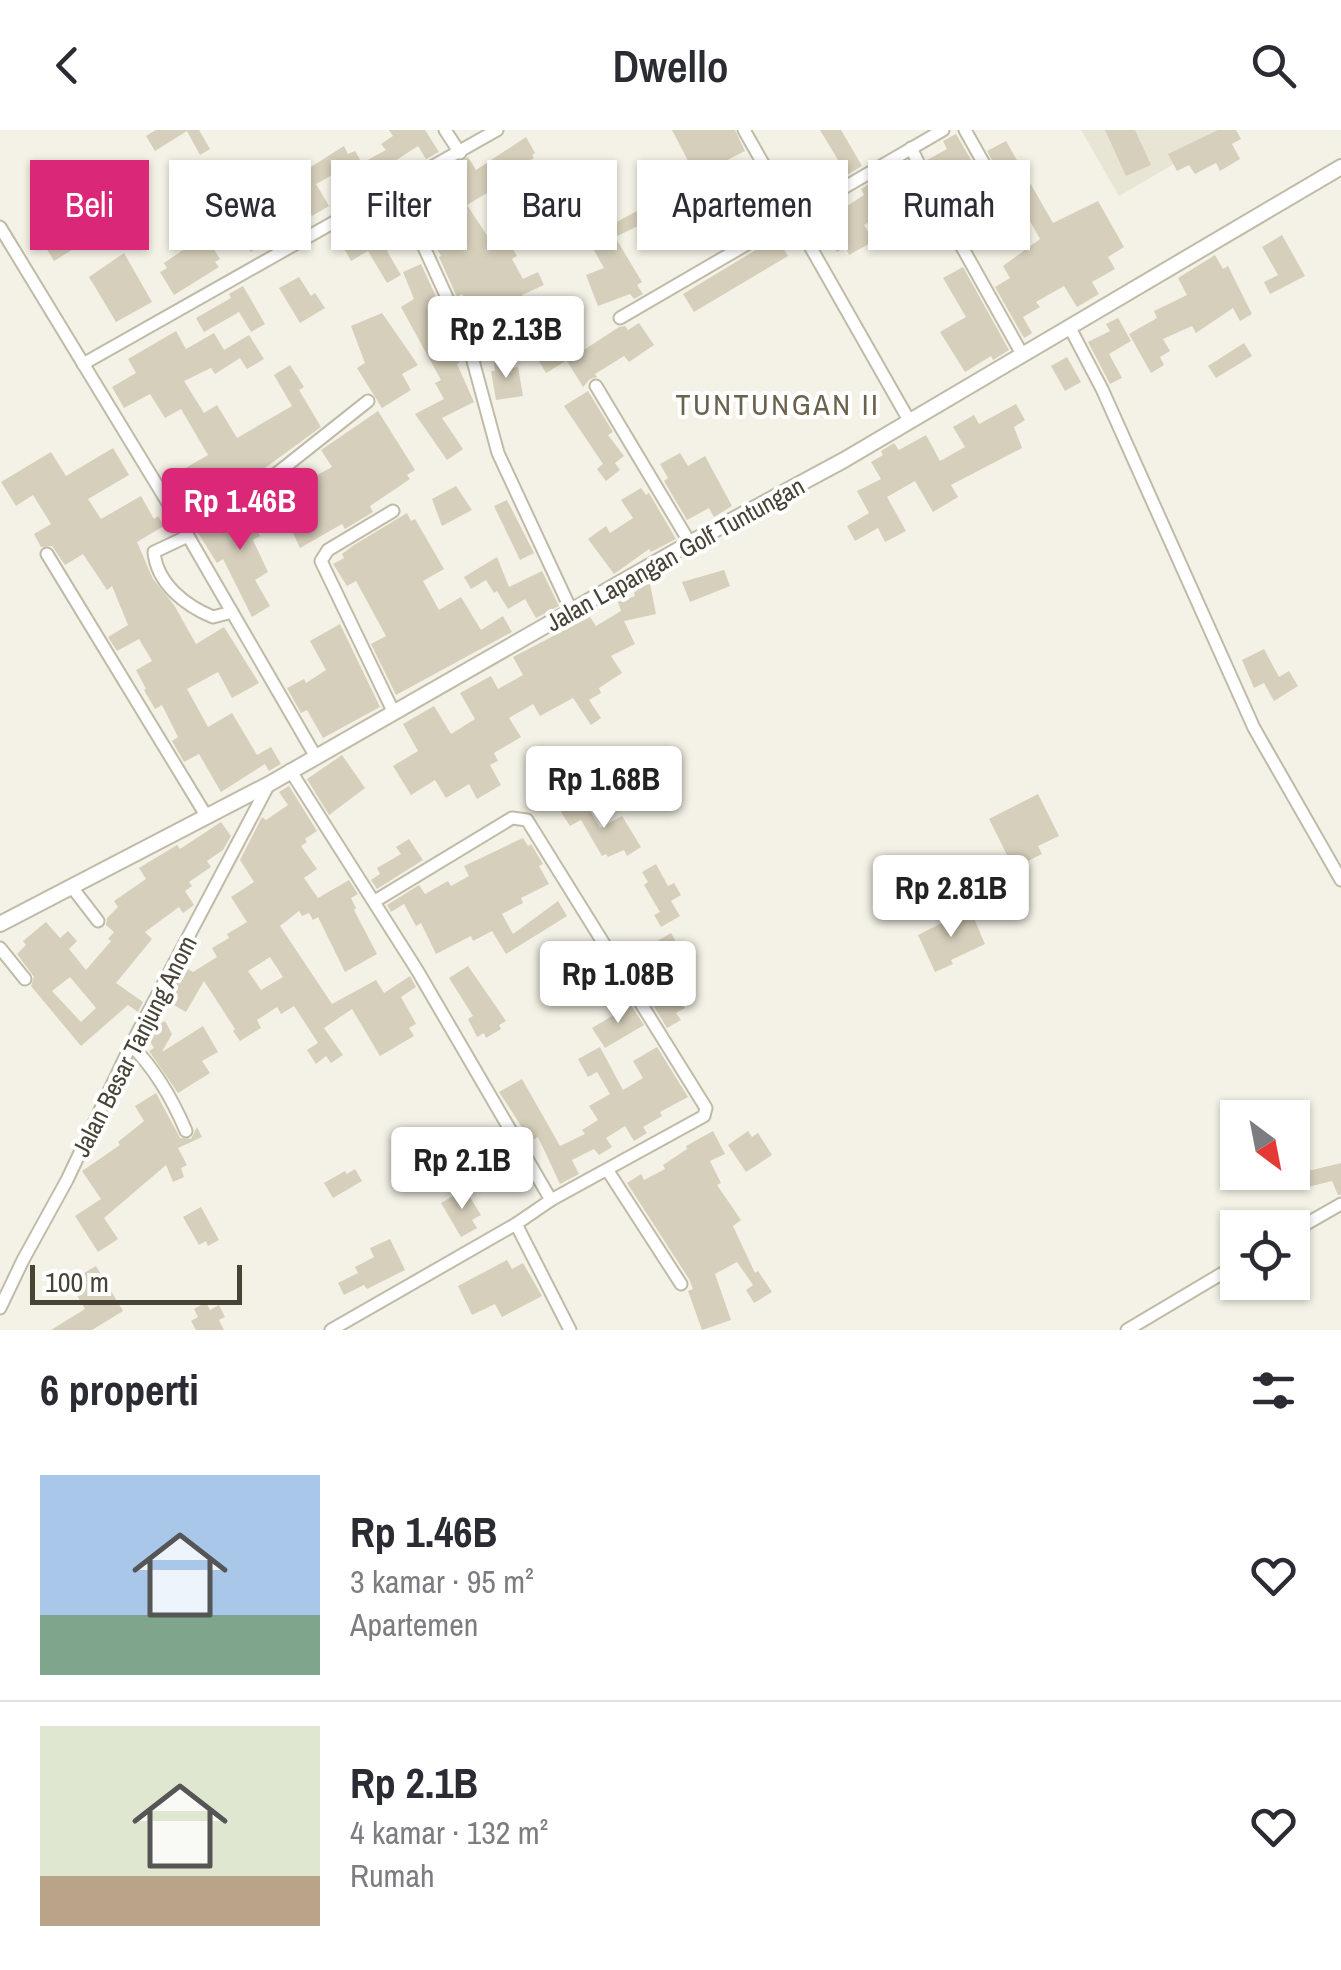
<!DOCTYPE html>
<html lang="id">
<head>
<meta charset="utf-8">
<style>
	:root { --surface:#fff; --page:#f7f7f7; --text:#2b2b33; --muted:#7c7c81; --line:#e1e1e2; --accent:#db2777 }
	body { margin:0; font-family:"Archivo Narrow",sans-serif; background:var(--page); color:var(--text); height:100vh; display:flex; flex-direction:column; font-size:38px; white-space:nowrap }
	* { box-sizing:border-box; margin:0 }
	p { font-size:32px; color:var(--muted) }
	.icon { flex:none; width:55px; height:55px; fill:none; stroke:currentColor; stroke-width:2; stroke-linecap:round; stroke-linejoin:round }
	.map { position:relative; height:1200px; overflow:hidden }
	.drawer { display:flex; flex-direction:column; background:var(--surface); flex:1 }
	.drawer>* { flex:none }
	.guide { position:absolute; left:30px; top:30px; width:1282px; height:90px; display:flex; gap:20px }
	.needle { width:65px; rotate:148deg }
	.fabs { position:absolute; left:1220px; top:970px; display:grid; gap:20px }
	.fabs a { display:grid; place-items:center; width:90px; height:90px; border-radius:0px; background:var(--surface); box-shadow:0 2px 8px #0004; font-size:50px }
	.scale { position:absolute; left:30px; bottom:25px; width:212px; box-sizing:border-box; padding-left:10px; border:5px solid #474335; border-top:0; font-size:28px; line-height:35px; white-space:nowrap; color:#474335; -webkit-text-stroke:8px #fff; paint-order:stroke }
	.price { position:absolute; translate:-50% -85px; padding:0 22px; border-radius:10px; background:#fff; color:#222; font-size:32px; line-height:65px; filter:drop-shadow(0 2px 5px #0008) }
	.price::after { content:''; position:absolute; left:50%; top:60px; width:30px; height:22px; margin-left:-15px; background:inherit; clip-path:polygon(0 0,100% 0,50% 100%) }
	.price.current { background:var(--accent); color:#fff }
	ul { padding:0; list-style:none }
	li { display:flex; align-items:center; gap:30px; height:250px; padding:0 40px }
	li+li { border-top:2px solid var(--line) }
	li span { display:grid; place-items:center; flex:none; width:280px; height:200px; border-radius:0px; color:#555 }
	li>.icon { margin-inline-start:auto }
	span .icon { width:120px; height:120px; fill:#fffc; stroke-width:1 }
	li b { font-size:42px }
	h2 { display:flex; justify-content:space-between; align-items:center; height:120px; padding:0 40px; font-size:42px }
	.pill { padding:0 35px; border-radius:0px; background:var(--surface); box-shadow:0 2px 8px #0004; font-size:35px; line-height:90px }
	.pill.current { background:var(--accent); color:#fff }
	header { display:flex; justify-content:space-between; align-items:center; height:130px; padding:0 40px; background:var(--surface); font-size:45px; font-weight:600 }
	.map>svg:first-child { display:block }
	.residential { fill:#e8e5d4 }
	.building { fill:#d6cfbb; fill-rule:evenodd }
	.lines { fill:none; stroke-linecap:round; stroke-linejoin:round }
	.minor-casing { stroke:#c0bba8; stroke-width:15 }
	.tertiary-casing { stroke:#c0bba8; stroke-width:18 }
	.minor { stroke:#fff; stroke-width:11 }
	.tertiary { stroke:#fff; stroke-width:14 }
	.labels { text-anchor:middle; stroke-width:8; stroke-linejoin:round; paint-order:stroke }
	.street-label { font-size:25px; fill:#474335; stroke:#fff }
	.quarter-label { font-size:30px; letter-spacing:2.5px; fill:#6a624c; stroke:#fff }
</style>
</head>
<body>
<header><svg class="icon" aria-label="back" viewBox="0 0 24 24"><path d="M15 5l-7 7 7 7"/></svg>Dwello<svg class="icon" aria-label="search" viewBox="0 0 24 24"><circle cx="10" cy="10" r="6"/><path d="M15 15l6 6"/></svg></header>
<div class="map">
<svg width="1341" height="1200" viewBox="0 0 1341 1200">
	<rect width="100%" height="100%" fill="#f4f2e6"/>
	<polygon class="residential" points="1081,0 1232,0 1119,66"/>
	<g class="building">
		<polygon points="156,0 199,0 210,19 200,25 187,1 155,21 146,6"/>
		<polygon points="389,0 425,0 439,22 426,29 418,16 381,40 379,36 343,55 336,43 316,54 329,76 312,86 292,49 344,16 348,24 355,21 362,33 386,20 381,14 393,6"/>
		<polygon points="672,0 735,0 745,21 696,46"/>
		<polygon points="820,0 841,0 862,36 847,45"/>
		<polygon points="1105,0 1135,0 1151,35 1126,46"/>
		<polygon points="1218,0 1236,0 1241,9 1232,14 1240,29 1220,41 1216,33 1195,44 1189,35 1177,41 1168,24"/>
		<polygon points="956,4 995,71 1005,73 1010,63 987,21 1006,11 1053,93 1098,71 1124,117 1108,127 1115,139 1092,152 1099,164 1077,177 1064,156 1036,172 1040,177 1023,187 1032,203 1024,208 995,157 1010,148 1003,136 1040,109 1023,79 969,110 927,30 947,19 943,11"/>
		<polygon points="526,7 535,23 532,25 534,28 520,36 529,52 490,69 487,63 467,75 488,107 502,99 517,126 512,129 523,149 538,142 544,155 522,165 551,217 559,212 569,229 546,243 509,180 510,188 498,168 502,192 486,202 462,164 457,167 439,127 441,126 415,78 446,59 437,44 468,27 476,40"/>
		<polygon points="912,40 922,61 864,95 874,111 849,125 845,117 837,122 831,112 838,108 827,89 864,65 861,59 872,52 878,62"/>
		<polygon points="88,61 100,78 75,94 86,111 54,131 40,108 50,101 43,90"/>
		<polygon points="266,69 285,100 251,122 238,101 256,90 249,79"/>
		<polygon points="390,74 409,107 387,121 401,145 387,153 368,121 351,131 340,111 357,102 352,93"/>
		<polygon points="650,74 661,92 643,103 638,96 615,107 642,152 637,155 643,164 634,169 630,164 598,176 586,145 604,138 587,108"/>
		<polygon points="205,105 220,129 215,132 219,137 174,165 160,142 167,138 164,133"/>
		<polygon points="1282,105 1305,146 1270,164 1264,152 1278,145 1262,117"/>
		<polygon points="777,107 788,126 694,182 683,164"/>
		<polygon points="124,123 152,172 116,192 89,147"/>
		<polygon points="1215,125 1223,139 1228,136 1252,184 1240,191 1233,178 1196,203 1192,196 1163,209 1170,221 1160,227 1164,235 1151,243 1129,204 1157,188 1154,181 1187,165 1178,148"/>
		<polygon points="421,134 448,193 440,198 457,227 459,233 457,234 474,272 442,288 463,319 447,330 415,284 444,269 435,253 441,250 401,177 414,169 403,142"/>
		<polygon points="963,137 1009,220 993,230 991,226 965,242 940,202 966,187 943,148"/>
		<polygon points="299,147 311,166 315,163 325,178 300,193 279,158"/>
		<polygon points="243,156 265,194 251,202 239,182 204,202 196,188 231,168 229,164"/>
		<polygon points="382,183 418,235 402,244 411,260 382,278 357,238 365,233 351,196"/>
		<polygon points="1118,188 1131,211 1109,224 1122,248 1110,254 1088,212 1110,201 1106,194"/>
		<polygon points="639,193 654,215 629,232 624,226 595,244 597,247 590,249 583,257 567,231 619,197 625,196 628,200"/>
		<polygon points="176,201 186,219 214,203 224,220 249,205 264,229 247,239 240,228 215,244 211,238 184,251 204,283 217,275 237,308 292,276 274,245 290,235 304,257 299,260 321,297 250,349 247,355 188,387 165,350 208,325 181,279 165,288 150,264 124,278 112,257 136,243 128,229"/>
		<polygon points="1244,213 1252,226 1216,248 1208,236"/>
		<polygon points="1067,227 1081,252 1065,261 1051,236"/>
		<polygon points="508,231 509,238 518,237 523,266 496,270 491,241 495,241 494,233"/>
		<polygon points="588,261 613,302 608,305 624,326 615,333 620,340 606,351 597,339 603,334 564,276"/>
		<polygon points="1016,274 1025,290 1014,297 1022,318 951,355 958,367 933,382 915,351 887,367 906,401 885,412 878,398 855,411 847,396 869,383 857,361 881,349 871,332 883,325 881,321 894,313 899,320 926,305 940,331 965,317 953,297 974,285 979,294"/>
		<polygon points="378,281 415,340 407,345 410,349 370,376 373,382 345,399 342,394 300,418 293,403 316,392 304,372 289,381 280,365 332,337 321,320"/>
		<polygon points="113,318 129,345 88,369 101,389 141,366 154,389 158,386 164,396 137,412 153,449 174,475 196,514 224,497 259,553 232,568 218,542 187,559 208,597 232,583 257,625 271,617 281,634 269,641 265,634 221,662 199,624 184,632 172,611 178,607 162,575 155,579 144,560 146,559 136,540 152,531 139,509 117,521 108,507 128,495 112,456 107,460 83,424 65,435 52,416 41,417 34,404 51,394 33,365 16,376 1,352 51,322 66,346"/>
		<polygon points="680,323 688,336 705,326 732,376 714,387 709,378 687,390 664,351 668,348 660,334"/>
		<polygon points="456,356 472,380 442,396 432,369"/>
		<polygon points="641,358 646,365 649,363 676,409 651,422 649,419 614,444 588,409 606,396 610,403 633,388 621,370"/>
		<polygon points="261,368 267,379 249,389 260,406 253,410 268,442 255,450 270,476 252,487 223,429 217,433 198,403"/>
		<polygon points="507,370 534,423 520,430 494,376"/>
		<polygon points="407,383 411,391 415,389 444,439 423,451 439,480 461,467 481,500 503,486 512,502 396,565 371,514 386,506 356,451 347,456 333,434 344,428 342,424 354,415"/>
		<polygon points="497,427 509,457 542,441 559,476 536,488 525,469 508,479 497,461 494,463 486,450 471,459 464,447"/>
		<polygon points="724,440 730,456 690,472 682,452"/>
		<polygon points="650,454 656,484 624,491 635,514 611,526 622,543 599,558 601,563 589,570 601,588 591,595 573,568 540,586 533,574 509,588 521,607 494,623 498,631 490,635 501,655 477,669 469,654 446,668 435,650 411,665 393,636 418,621 403,594 434,576 451,604 475,589 460,563 491,546 498,559 523,545 513,527 590,487 596,496 621,481 618,472 635,466 633,458"/>
		<polygon points="340,494 380,577 323,608 307,580 301,583 287,558 304,549 306,553 326,540 310,511"/>
		<polygon points="1264,519 1279,547 1289,541 1298,556 1274,571 1264,553 1254,558 1242,530"/>
		<polygon points="342,625 365,658 329,685 307,649"/>
		<path d="M289,656L317,701L305,709L307,712L301,716L317,739L304,748L318,768L349,750L358,764L351,768L356,778L354,780L377,824L345,842L318,787L313,790L309,783L302,786L299,781L280,796L332,874L376,850L384,863L410,846L416,857L401,867L416,894L409,898L414,906L380,926L352,879L324,898L343,925L331,933L326,926L316,934L307,920L318,913L294,876L281,884L277,877L257,890L261,898L240,911L233,901L235,899L204,851L186,882L165,870L182,842L185,844L188,839L193,842L217,827L212,818L229,808L227,804L247,792L231,767L254,752L240,730L262,687L266,690L288,675L279,662ZM270,827L283,847L261,860L248,841Z"/>
		<polygon points="1038,664 1059,706 1038,716 1042,724 1022,734 1018,727 1010,731 989,689"/>
		<polygon points="583,669 600,698 622,686 641,717 627,726 624,720 608,727 606,724 602,726 581,690 570,696 561,682"/>
		<path d="M221,692L231,706L223,720L207,731L211,737L189,752L192,756L185,761L194,775L183,783L179,777L145,802L152,809L116,853L143,872L138,882L128,875L81,916L31,856L34,847L17,824L26,815L23,811L46,792L60,808L68,801L77,811L69,819L86,840L111,811L108,809L114,802L106,795L107,788L118,777L114,771L146,749L139,738L177,715L180,719ZM70,847L96,878L81,892L52,861Z"/>
		<polygon points="523,708 528,716 531,714 543,734 539,736 549,754 521,768 523,773 502,784 513,804 558,771 567,786 506,824 492,801 473,811 471,806 436,824 421,793 416,796 404,774 391,782 387,775 419,755 425,764 448,751 451,756 469,746 464,736"/>
		<polygon points="409,709 423,730 377,759 371,750 380,744 377,738 401,724 396,717"/>
		<polygon points="656,734 668,756 674,753 681,765 671,771 680,786 661,797 654,785 660,782 644,755 648,752 642,742"/>
		<polygon points="970,779 985,814 951,830 953,834 935,842 918,805"/>
		<polygon points="671,803 679,817 673,821 676,826 660,836 685,878 676,883 681,890 667,898 635,845 646,838 637,823"/>
		<polygon points="468,836 506,891 499,895 501,899 486,908 484,903 477,907 468,889 473,886 449,848"/>
		<polygon points="631,875 644,895 605,918 592,898"/>
		<polygon points="165,891 172,904 162,922 203,896 218,922 202,931 210,943 178,963 149,921 154,918 147,906 150,900"/>
		<polygon points="600,917 623,960 643,948 633,931 657,917 688,967 660,982 662,986 643,997 647,1003 634,1011 625,996 606,1008 612,1017 599,1025 594,1019 572,1030 579,1044 560,1054 538,1007 531,1011 499,962 522,949 560,1016 585,1004 582,1000 598,990 589,976 610,964 597,942 588,947 578,929"/>
		<polygon points="156,963 180,1008 191,1009 197,997 202,1007 178,1018 187,1035 181,1038 184,1047 173,1052 166,1035 104,1088 118,1109 98,1122 75,1086 101,1069 82,1041 120,1015 118,1012 144,991 135,976"/>
		<polygon points="713,1001 725,1024 710,1031 721,1053 717,1055 741,1090 733,1096 755,1143 758,1141 772,1162 754,1173 746,1160 753,1155 737,1132 715,1144 731,1190 702,1200 688,1161 693,1159 689,1149 627,1053 641,1044 644,1050 665,1039 663,1035 687,1019 686,1016"/>
		<polygon points="748,1001 752,1007 758,1003 772,1025 746,1042 728,1015"/>
		<polygon points="1341,1033 1341,1065 1338,1065 1332,1051 1304,1058 1300,1043"/>
		<polygon points="355,1039 362,1051 333,1068 324,1053 345,1041 347,1044"/>
		<polygon points="465,1059 481,1085 472,1090 477,1098 461,1107 441,1073"/>
		<polygon points="201,1077 219,1110 208,1116 206,1111 199,1115 183,1087"/>
		<polygon points="390,1109 405,1140 367,1159 364,1155 344,1165 338,1153 358,1143 355,1137 374,1127 370,1118"/>
		<polygon points="507,1130 512,1139 523,1133 542,1166 502,1187 495,1174 472,1185 458,1156"/>
		<polygon points="96,1136 123,1181 92,1200 51,1200 85,1179 69,1152"/>
		<polygon points="206,1172 210,1180 219,1175 225,1187 219,1190 224,1200 196,1200 191,1191 198,1187 194,1179"/>
	</g>
	<g class="lines">
		<defs>
			<g id="minor">
				<polyline points="445,0 460,23"/>
				<polyline points="744,0 910,292"/>
				<polyline points="965,0 1001,64"/>
				<polyline points="911,18 943,83 1022,224"/>
				<polyline points="392,59 413,93 469,216 498,323 572,482"/>
				<polyline points="0,97 188,406 316,627"/>
				<polyline points="620,188 943,0"/>
				<polyline points="1069,196 1102,259 1254,598 1341,750"/>
				<polyline points="83,234 497,0"/>
				<polyline points="596,256 690,413"/>
				<polyline points="393,381 328,420 321,431 394,583"/>
				<polyline points="184,400 252,363 368,271"/>
				<path d="M188,406L154,422C157,454 186,476 213,487L232,482"/>
				<polyline points="47,424 207,687"/>
				<polyline points="290,640 417,840 551,1070"/>
				<polyline points="71,756 98,791"/>
				<polyline points="0,818 25,849"/>
				<path d="M131,915C156,940 172,968 186,1001"/>
				<polyline points="608,1041 681,1154"/>
				<polyline points="516,1094 570,1200"/>
				<polyline points="1292,1102 1341,1074"/>
				<polyline points="0,1178 23,1130 67,1050 131,915 269,654"/>
				<polyline points="331,1200 516,1094 551,1070 704,986 706,978 527,690 512,688 375,771"/>
				<polyline points="1127,1200 1238,1134"/>
			</g>
			<polyline id="tertiary" points="0,794 269,654 690,413 844,330 1341,37"/>
		</defs>
		<use href="#minor" class="minor-casing"/>
		<use href="#tertiary" class="tertiary-casing"/>
		<use href="#minor" class="minor"/>
		<use href="#tertiary" class="tertiary"/>
	</g>
	<g class="labels">
		<g class="street-label">
			<text transform="translate(675 424) rotate(-29)" y="9">Jalan Lapangan Golf Tuntungan</text>
			<text transform="translate(134 916) rotate(-63)" y="9">Jalan Besar Tanjung Anom</text>
		</g>
		<g class="quarter-label">
			<text x="778" y="285">TUNTUNGAN II</text>
		</g>
	</g>
</svg>
<div class="fabs">
<a><svg class="needle" viewBox="-14 -14 28 28"><path d="M0-13l5 13h-10z" fill="#e53935"/><path d="M0 13l5-13h-10z" fill="#7c7c81"/></svg></a>
<a><svg class="icon" aria-label="locate" viewBox="0 0 24 24"><circle cx="12" cy="12" r="6"/><path d="M12 2v4M12 18v4M2 12h4M18 12h4"/></svg></a>
</div>
<div class="scale">100 m</div>
<b class="price" style="left:506px;top:251px">Rp 2.13B</b>
<b class="price current" style="left:240px;top:423px">Rp 1.46B</b>
<b class="price" style="left:604px;top:701px">Rp 1.68B</b>
<b class="price" style="left:951px;top:810px">Rp 2.81B</b>
<b class="price" style="left:618px;top:896px">Rp 1.08B</b>
<b class="price" style="left:462px;top:1082px">Rp 2.1B</b>
<div class="guide">
<a class="pill current">Beli</a>
<a class="pill">Sewa</a>
<a class="pill">Filter</a>
<a class="pill">Baru</a>
<a class="pill">Apartemen</a>
<a class="pill">Rumah</a>
</div>
</div>
<section class="drawer">
<h2>6 properti<svg class="icon" aria-label="filters" viewBox="0 0 24 24"><path d="M4 7h16M4 17h16"/><circle cx="9" cy="7" r="2"/><circle cx="15" cy="17" r="2"/></svg></h2>
<ul>
<li><span style="background:linear-gradient(#a9c7e8 70%,#7fa58c 0)"><svg class="icon" aria-label="home" viewBox="0 0 24 24"><path d="M3 11l9-7 9 7M6 9v11h12V9"/></svg></span><div><b>Rp 1.46B</b><p>3 kamar · 95 m²</p><p>Apartemen</p></div><svg class="icon" aria-label="heart" viewBox="0 0 24 24"><path d="M12 20l-8-8c-3-5 5-10 8-4 3-6 11-1 8 4z"/></svg></li>
<li><span style="background:linear-gradient(#dfe7d0 75%,#b9a48a 0)"><svg class="icon" aria-label="home" viewBox="0 0 24 24"><path d="M3 11l9-7 9 7M6 9v11h12V9"/></svg></span><div><b>Rp 2.1B</b><p>4 kamar · 132 m²</p><p>Rumah</p></div><svg class="icon" aria-label="heart" viewBox="0 0 24 24"><path d="M12 20l-8-8c-3-5 5-10 8-4 3-6 11-1 8 4z"/></svg></li>
</ul>
</section>
</body>
</html>
